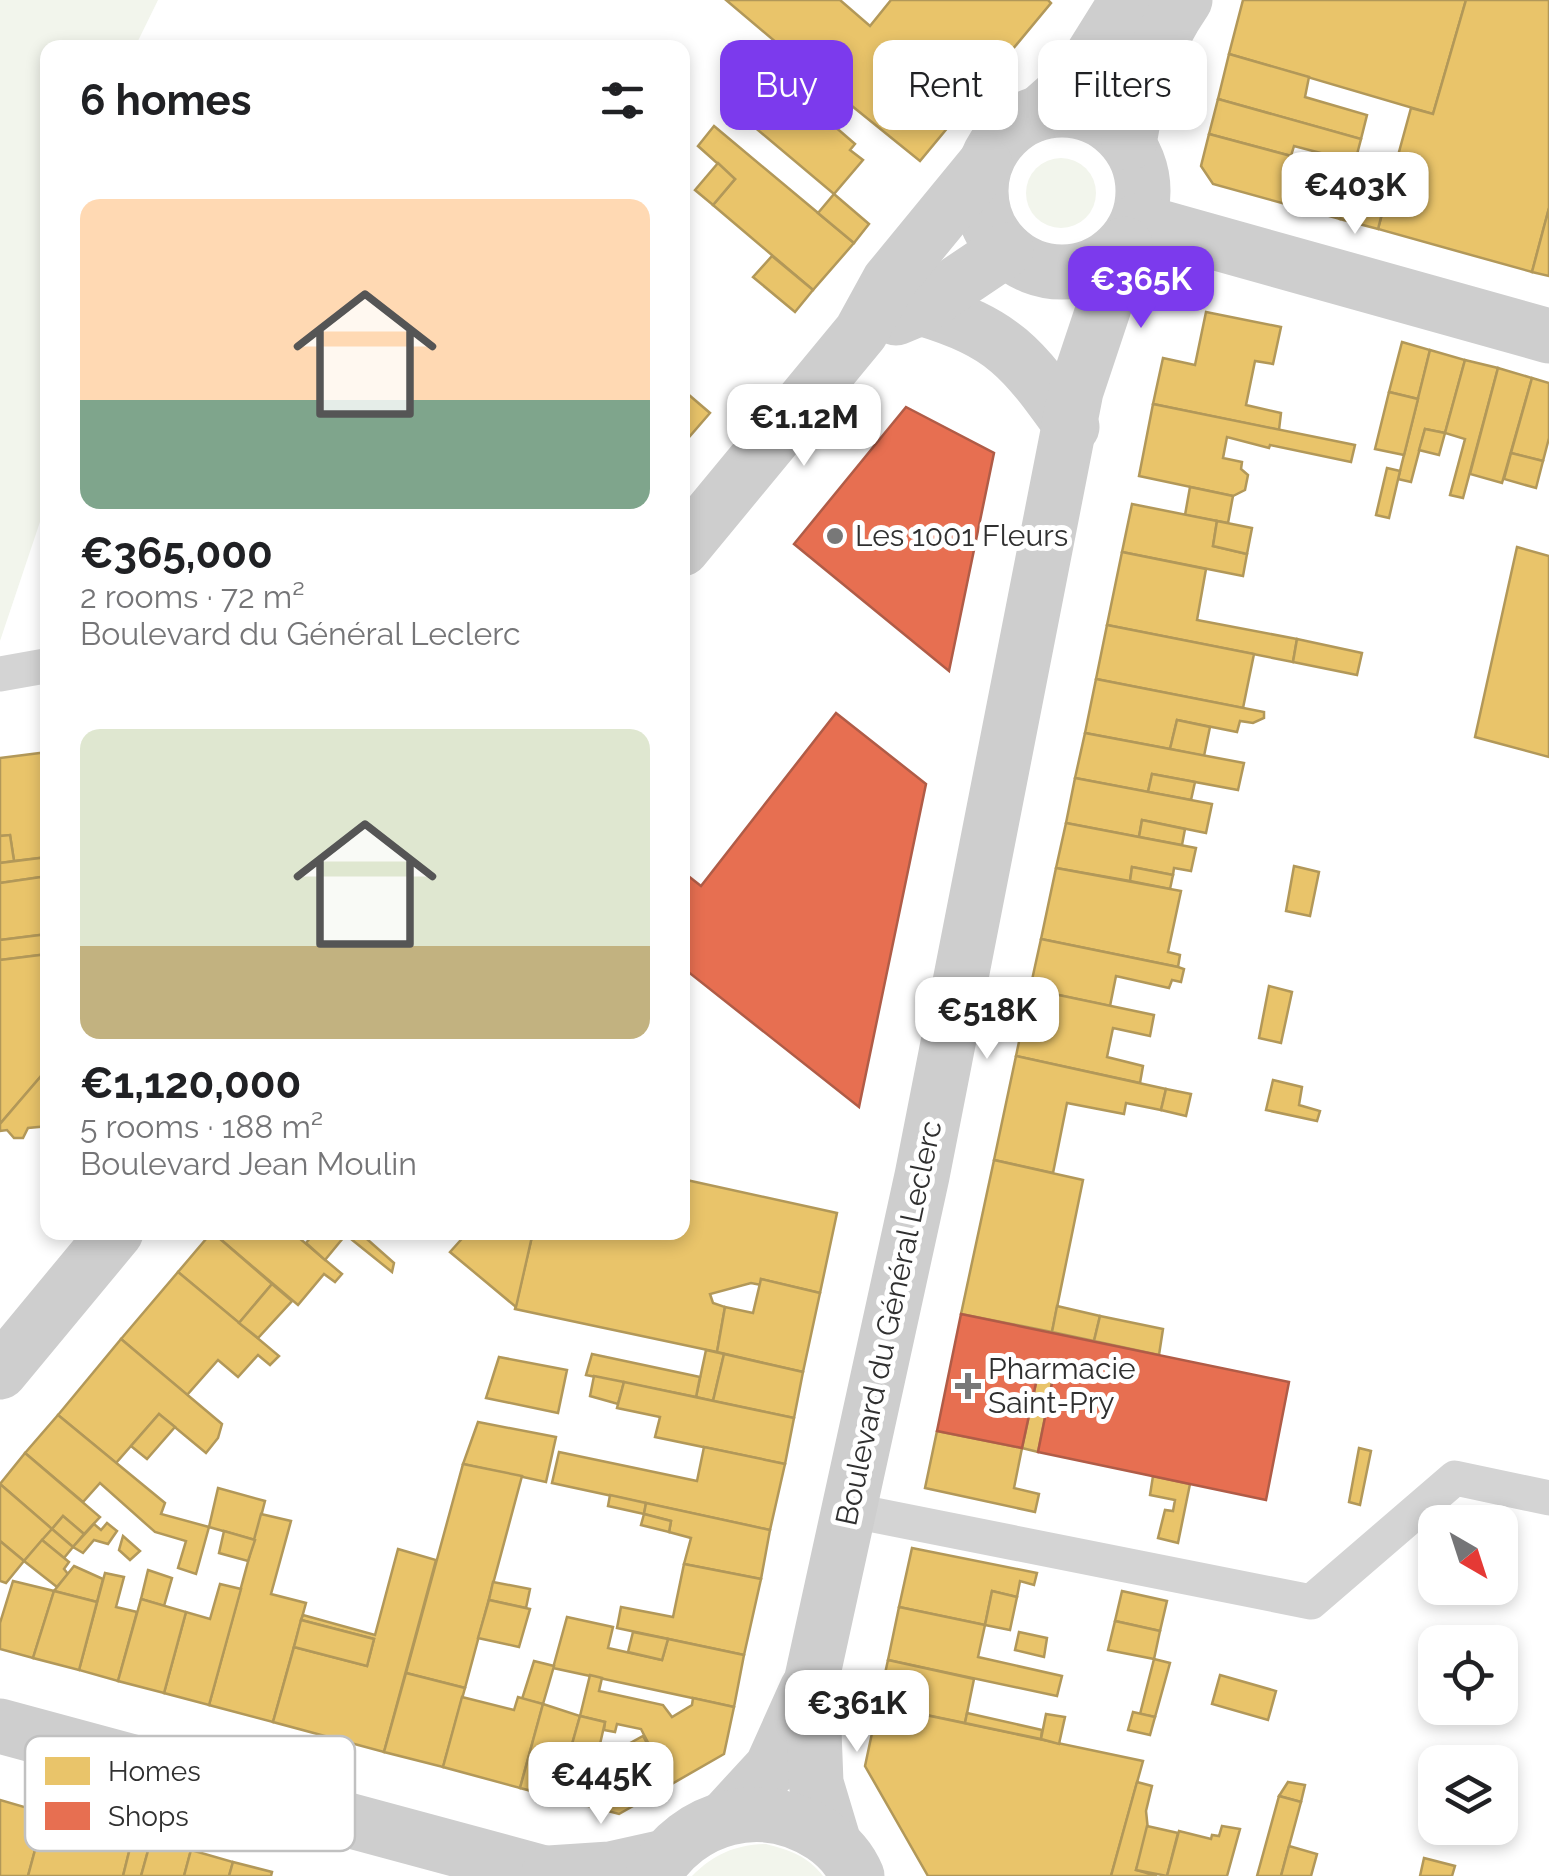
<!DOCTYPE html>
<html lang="en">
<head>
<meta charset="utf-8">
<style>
	:root { --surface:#fff; --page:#f2f2f2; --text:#202124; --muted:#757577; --accent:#7c3aed }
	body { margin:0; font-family:Raleway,sans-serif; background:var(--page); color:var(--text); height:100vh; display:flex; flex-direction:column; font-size:38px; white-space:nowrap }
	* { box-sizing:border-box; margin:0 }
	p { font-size:32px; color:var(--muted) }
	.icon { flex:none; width:55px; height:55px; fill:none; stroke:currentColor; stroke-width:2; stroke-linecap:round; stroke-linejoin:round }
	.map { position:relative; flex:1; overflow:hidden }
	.drawer { position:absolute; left:40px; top:40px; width:650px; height:1200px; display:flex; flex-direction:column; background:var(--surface); border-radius:20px; box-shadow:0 5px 15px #0003 }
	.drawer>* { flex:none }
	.hud { position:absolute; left:720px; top:40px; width:678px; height:90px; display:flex; gap:20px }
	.needle { width:65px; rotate:141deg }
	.buttons { position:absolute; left:1418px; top:1505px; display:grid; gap:20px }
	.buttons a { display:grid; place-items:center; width:100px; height:100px; border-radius:20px; background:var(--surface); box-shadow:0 5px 15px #0003; font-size:50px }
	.price { position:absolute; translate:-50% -85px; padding:0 22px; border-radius:20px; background:#fff; color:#222; font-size:32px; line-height:65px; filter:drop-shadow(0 2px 5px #0008) }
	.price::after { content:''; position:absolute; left:50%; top:60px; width:30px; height:22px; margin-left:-15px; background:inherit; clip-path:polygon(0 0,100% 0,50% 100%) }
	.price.active { background:var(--accent); color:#fff }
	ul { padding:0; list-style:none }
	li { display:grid; align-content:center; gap:20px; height:530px; padding:0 40px }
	li span { display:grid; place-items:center; height:310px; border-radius:20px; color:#555 }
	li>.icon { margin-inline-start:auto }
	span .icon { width:180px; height:180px; fill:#fffc; stroke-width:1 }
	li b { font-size:42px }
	h2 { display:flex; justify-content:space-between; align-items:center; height:120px; padding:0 40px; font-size:42px }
	.pill { padding:0 35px; border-radius:20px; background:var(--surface); box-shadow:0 5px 15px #0003; font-size:35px; line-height:90px }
	.pill.active { background:var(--accent); color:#fff }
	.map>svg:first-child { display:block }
	.green { fill:#f2f5ec }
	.homes { fill:#e9c46a; stroke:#b29859; stroke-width:2.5 }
	.shops { fill:#e76f51; stroke:#b05c47; stroke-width:2.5 }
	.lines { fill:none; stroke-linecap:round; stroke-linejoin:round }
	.lane { stroke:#d4d4d4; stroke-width:35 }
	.secondary { stroke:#cecece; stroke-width:55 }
	.poi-dot { fill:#787878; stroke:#fff; stroke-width:4 }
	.labels { text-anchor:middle; stroke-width:10; stroke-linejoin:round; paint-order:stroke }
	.poi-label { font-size:30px; fill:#303030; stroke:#fff; text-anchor:start }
	.street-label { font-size:30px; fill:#303030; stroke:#fff }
	.key { fill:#fff; stroke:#c1c1c1; stroke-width:2.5 }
	.key-label { font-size:28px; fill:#303030 }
</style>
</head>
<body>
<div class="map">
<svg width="1549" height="1876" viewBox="0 0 1549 1876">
	<rect width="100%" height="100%" fill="#fff"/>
	<g class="green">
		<polygon points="0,0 158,0 135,47 48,48 47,501 0,641"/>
		<circle cx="1061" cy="193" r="35"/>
		<path d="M766,1844C789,1850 808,1856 823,1876H692C714,1854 735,1845 766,1844Z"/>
	</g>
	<g class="homes">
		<polygon points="726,0 840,0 870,26 891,0 1048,0 1051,3 920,161 831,89 851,65 843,59 831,73 805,52 797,60"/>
		<polygon points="1243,0 1466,0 1433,114 1229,54"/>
		<polygon points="1466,0 1549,0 1549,208 1532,272 1378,229 1411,108 1433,114"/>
		<polygon points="1229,54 1309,77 1305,97 1367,115 1361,139 1218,99"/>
		<polygon points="755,69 768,80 774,74 855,144 850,150 863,160 834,194 727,104"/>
		<polygon points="1218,99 1361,139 1355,162 1294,146 1291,156 1209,134"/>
		<polygon points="714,126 854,243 813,290 713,205 735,179 698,146"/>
		<polygon points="1209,134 1291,156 1288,168 1350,186 1340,219 1213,184 1201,166"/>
		<polygon points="718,163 735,179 713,205 695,190"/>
		<polygon points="1353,172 1390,182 1378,229 1340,219"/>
		<polygon points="834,194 869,224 854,243 818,213"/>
		<polygon points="1549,208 1549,276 1532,272"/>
		<polygon points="772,256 813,290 795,312 753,277"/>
		<polygon points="1206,312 1281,327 1273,364 1255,361 1246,405 1281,413 1279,430 1153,404 1163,358 1195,365"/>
		<polygon points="1402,342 1430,350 1418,399 1389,392"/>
		<polygon points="1430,350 1465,360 1445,433 1425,429 1411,482 1398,479"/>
		<polygon points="1465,360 1498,368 1463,498 1450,495 1465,439 1445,433"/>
		<polygon points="1498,368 1532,378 1502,483 1470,474"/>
		<polygon points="1532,378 1549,383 1549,438 1543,461 1511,453"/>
		<polygon points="682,389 710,413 690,436 682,430"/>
		<polygon points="1389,392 1418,399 1404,455 1375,449"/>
		<polygon points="1153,404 1355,445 1351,462 1270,445 1269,448 1227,437 1223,458 1242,462 1241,469 1248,475 1245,490 1233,496 1139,476"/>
		<polygon points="1425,429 1445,433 1439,455 1419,450"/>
		<polygon points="1511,453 1543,461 1536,488 1504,479"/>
		<polygon points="1387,468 1400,471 1389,518 1376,515"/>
		<polygon points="1190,487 1233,496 1228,523 1185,515"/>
		<polygon points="1132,504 1217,521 1213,546 1247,554 1243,576 1122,552"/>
		<polygon points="1217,521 1252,528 1247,554 1213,546"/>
		<polygon points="1517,547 1549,556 1549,757 1475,737"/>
		<polygon points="1122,552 1206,569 1197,620 1297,639 1293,662 1107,625"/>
		<polygon points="1107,625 1254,654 1243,708 1096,679"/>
		<polygon points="1297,639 1362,653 1357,675 1293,662"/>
		<polygon points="1096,679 1264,712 1264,718 1253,723 1240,721 1237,732 1177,720 1170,749 1085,733"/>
		<polygon points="1177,720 1210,727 1204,756 1170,749"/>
		<polygon points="1085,733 1244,763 1238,790 1152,774 1148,792 1075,778"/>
		<polygon points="48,752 48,857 14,861 10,835 0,836 0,758"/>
		<polygon points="1152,774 1195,782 1191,800 1148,792"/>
		<polygon points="1075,778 1212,804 1206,833 1142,820 1139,837 1066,823"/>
		<polygon points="1142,820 1185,829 1182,845 1139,837"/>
		<polygon points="1066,823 1196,848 1191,871 1174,868 1173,875 1132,867 1130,881 1056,868"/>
		<polygon points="10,835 14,861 0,863 0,836"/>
		<polygon points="48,857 48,876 0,883 0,863"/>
		<polygon points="1294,866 1319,872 1310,916 1286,911"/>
		<polygon points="1132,867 1173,875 1170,889 1130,881"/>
		<polygon points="1056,868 1181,891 1168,952 1180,955 1178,967 1041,939"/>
		<polygon points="48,876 48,934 0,940 0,883"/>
		<polygon points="48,934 48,954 0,960 0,940"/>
		<polygon points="1041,939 1178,967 1184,969 1181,982 1172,980 1169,988 1116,976 1110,1006 1030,989"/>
		<polygon points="48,954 48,1068 0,1124 0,960"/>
		<polygon points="1269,986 1292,992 1281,1043 1259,1038"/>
		<polygon points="1030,989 1154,1015 1150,1036 1113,1028 1107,1057 1143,1066 1140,1083 1016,1056"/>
		<polygon points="1016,1056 1166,1089 1161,1110 1126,1103 1124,1114 1067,1103 1053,1173 994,1160"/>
		<polygon points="48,1068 48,1126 28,1128 23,1138 14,1138 7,1130 0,1131 0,1124"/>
		<polygon points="1273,1080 1302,1087 1299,1105 1320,1111 1317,1121 1266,1110"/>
		<polygon points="1166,1089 1191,1094 1186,1116 1161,1110"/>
		<polygon points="994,1160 1083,1180 1052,1332 961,1314"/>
		<polygon points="682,1179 837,1213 820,1293 761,1279 761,1285 751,1283 710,1294 713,1303 725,1307 717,1352 515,1309 533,1232 682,1232"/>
		<polygon points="212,1232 292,1232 342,1274 335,1282 324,1274 298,1305"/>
		<polygon points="212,1232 272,1284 239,1323 178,1272"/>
		<polygon points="315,1232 348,1232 325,1260 306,1243"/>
		<polygon points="348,1232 359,1232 394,1263 392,1272 346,1235"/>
		<polygon points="468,1232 533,1232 516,1307 450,1252"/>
		<polygon points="178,1272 279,1356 270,1365 258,1355 238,1377 218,1360 187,1395 121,1339"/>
		<polygon points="761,1279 820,1293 803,1372 717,1352 725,1307 753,1313"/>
		<polygon points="272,1284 292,1301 258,1338 239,1323"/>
		<polygon points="1057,1306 1100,1316 1094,1341 1052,1332"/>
		<polygon points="1100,1316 1163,1329 1159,1355 1094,1341"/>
		<polygon points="121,1339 222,1424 218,1438 206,1453 159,1414 116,1463 58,1415"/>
		<polygon points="706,1350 724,1354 713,1401 696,1397"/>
		<polygon points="592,1354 700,1377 696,1397 586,1375"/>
		<polygon points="724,1354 803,1372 794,1418 713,1401"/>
		<polygon points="499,1357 567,1370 558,1413 486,1398"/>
		<polygon points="1039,1369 1054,1373 1038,1452 1022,1448"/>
		<polygon points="594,1376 624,1382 618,1404 590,1396"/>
		<polygon points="624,1382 794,1418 785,1464 655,1437 660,1417 617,1408"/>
		<polygon points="159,1414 175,1427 147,1459 131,1446"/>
		<polygon points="58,1415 165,1503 161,1514 209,1527 196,1574 178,1568 186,1541 155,1532 100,1483 83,1502 25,1453"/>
		<polygon points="478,1422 556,1437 546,1482 463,1464"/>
		<polygon points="937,1431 1022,1448 1014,1488 1039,1494 1035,1512 925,1488"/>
		<polygon points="704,1447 785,1464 770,1530 552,1483 559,1452 697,1481"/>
		<polygon points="1359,1448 1371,1451 1360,1505 1349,1502"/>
		<polygon points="25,1453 100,1517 84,1534 63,1516 52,1529 0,1484"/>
		<polygon points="463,1464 522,1476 465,1688 406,1673"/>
		<polygon points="1153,1476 1190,1484 1178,1543 1158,1538 1165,1510 1173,1511 1175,1500 1150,1495"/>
		<polygon points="0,1484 52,1529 24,1561 0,1541"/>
		<polygon points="218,1488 265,1501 255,1540 209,1527"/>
		<polygon points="610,1495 646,1503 644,1514 608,1506"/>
		<polygon points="646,1503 770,1530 761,1579 684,1564 691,1538 669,1532 671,1521 644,1514"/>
		<polygon points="261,1514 291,1521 271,1594 306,1603 273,1722 209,1705"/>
		<polygon points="644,1514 671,1521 669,1532 641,1525"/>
		<polygon points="63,1516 84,1534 73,1547 52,1529"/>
		<polygon points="107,1523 117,1531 108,1544 94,1540 83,1553 73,1547 94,1524 101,1530"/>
		<polygon points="52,1529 73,1547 64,1558 42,1540"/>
		<polygon points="224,1531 255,1540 248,1561 219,1553"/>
		<polygon points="123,1536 140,1551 130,1560 119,1550"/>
		<polygon points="42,1540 69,1562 64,1569 68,1574 57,1587 24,1561"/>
		<polygon points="0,1541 24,1561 6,1583 0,1581"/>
		<polygon points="912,1548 1037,1573 1034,1585 1020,1581 1017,1597 992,1591 985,1625 899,1607"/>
		<polygon points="398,1549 436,1560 384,1752 273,1722 294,1647 367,1666 374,1639 301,1620 303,1615 375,1635"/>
		<polygon points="684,1564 761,1579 744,1655 617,1628 621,1607 673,1617"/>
		<polygon points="74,1566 103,1579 97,1602 54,1591"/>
		<polygon points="148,1570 172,1578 164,1606 141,1599"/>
		<polygon points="105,1573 124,1577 116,1607 137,1612 118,1681 79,1670"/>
		<polygon points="13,1581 54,1591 33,1658 0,1649 0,1623"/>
		<polygon points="493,1582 530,1589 526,1608 489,1600"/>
		<polygon points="220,1584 241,1589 209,1705 164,1693 186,1612 210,1619"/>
		<polygon points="54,1591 97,1602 79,1670 33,1658"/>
		<polygon points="992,1591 1017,1597 1010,1630 985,1625"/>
		<polygon points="1122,1591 1167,1601 1160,1631 1115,1621"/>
		<polygon points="141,1599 186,1612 164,1693 118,1681"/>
		<polygon points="489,1600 530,1609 519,1647 478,1638"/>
		<polygon points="899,1607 985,1625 978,1657 1062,1676 1057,1696 888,1660"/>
		<polygon points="567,1617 613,1627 608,1648 662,1660 668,1639 744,1655 734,1707 553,1668"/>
		<polygon points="301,1620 374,1639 367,1666 294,1647"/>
		<polygon points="1115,1621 1160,1631 1154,1659 1108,1650"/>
		<polygon points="633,1632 668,1639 662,1660 628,1652"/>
		<polygon points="1019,1632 1047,1638 1044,1657 1015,1650"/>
		<polygon points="1154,1659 1170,1663 1155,1717 1140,1714"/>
		<polygon points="888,1660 974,1679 965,1723 878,1705"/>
		<polygon points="534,1661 554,1666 543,1704 522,1699"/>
		<polygon points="406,1673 465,1688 443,1767 384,1752"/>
		<polygon points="590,1675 602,1678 599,1691 663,1705 672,1717 692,1705 693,1698 734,1707 724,1754 670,1785 641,1729 617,1724 615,1732 604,1730 605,1722 580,1716"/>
		<polygon points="1220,1675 1276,1691 1268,1720 1212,1704"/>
		<polygon points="462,1697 514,1710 518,1697 543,1704 520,1788 443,1767"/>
		<polygon points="543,1704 580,1716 569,1755 590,1765 596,1762 585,1805 520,1788"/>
		<polygon points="878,1705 1143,1761 1111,1876 928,1876 865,1766"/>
		<polygon points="1133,1712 1155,1717 1150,1735 1128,1730"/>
		<polygon points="967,1713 1042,1730 1041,1739 965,1723"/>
		<polygon points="1046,1714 1065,1717 1059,1744 1041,1739"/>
		<polygon points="580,1716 605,1722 596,1762 590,1765 569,1755"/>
		<polygon points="643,1736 670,1785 619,1814 585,1805 596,1762"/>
		<polygon points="1137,1782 1152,1786 1146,1811 1148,1830 1136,1870 1157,1876 1111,1876"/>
		<polygon points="1288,1782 1305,1785 1301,1802 1279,1796"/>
		<polygon points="1279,1796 1301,1802 1281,1876 1257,1876"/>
		<polygon points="0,1800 45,1813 28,1876 0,1876"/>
		<polygon points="45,1813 133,1836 123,1876 28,1876"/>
		<polygon points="1147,1826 1178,1833 1167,1876 1136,1870"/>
		<polygon points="1222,1826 1240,1829 1227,1876 1167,1876 1179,1831 1211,1839 1212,1835 1219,1836"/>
		<polygon points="133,1836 151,1840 141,1876 123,1876"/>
		<polygon points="151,1840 191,1850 184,1876 141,1876"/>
		<polygon points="1289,1846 1317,1854 1311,1876 1281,1876"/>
		<polygon points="191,1850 233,1862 229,1876 184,1876"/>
		<polygon points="1424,1858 1455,1866 1452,1876 1420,1876"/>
		<polygon points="233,1862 272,1872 271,1876 229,1876"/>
	</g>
	<g class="shops">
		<polygon points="906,407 994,453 949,671 794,544"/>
		<polygon points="836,713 926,784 859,1107 682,967 682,871 701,886"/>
		<polygon points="961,1314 1289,1382 1266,1500 1038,1452 1054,1373 1039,1369 1022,1448 937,1431"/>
	</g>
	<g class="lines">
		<g class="lane">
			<polyline points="0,674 45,666"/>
			<polyline points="849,1510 1311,1602 1455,1478 1549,1498"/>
		</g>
		<g class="secondary">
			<circle cx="1062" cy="191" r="81"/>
			<polyline points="1041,112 1077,80 1127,0"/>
			<path d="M1129,143C1137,91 1155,44 1185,0"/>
			<polyline points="1138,221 1549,336"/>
			<path d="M920,308C1004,333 1022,357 1072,427"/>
			<polyline points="896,318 920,308 1006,250"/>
			<polyline points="682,549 861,332 889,281 985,164"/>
			<polyline points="0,1372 116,1232"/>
			<polyline points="0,1726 555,1876"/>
			<polyline points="727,1816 772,1767 807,1689"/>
			<polyline points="834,1843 816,1783 812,1678 922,1176 1076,391 1125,244"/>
			<polyline points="549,1873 610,1869 664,1857"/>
			<path d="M653,1876C689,1815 762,1796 822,1835C837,1845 850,1859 857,1876"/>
		</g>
	</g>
	<g class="poi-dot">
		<circle cx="835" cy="536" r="10"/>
		<path d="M963 1371h10v10h10v10h-10v10h-10v-10h-10v-10h10z"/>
	</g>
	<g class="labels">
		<g class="poi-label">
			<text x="855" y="546">Les 1001 Fleurs</text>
			<text x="988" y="1379">Pharmacie<tspan x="988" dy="34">Saint-Pry</tspan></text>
		</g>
		<g class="street-label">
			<text transform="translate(889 1323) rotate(-78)" y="10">Boulevard du Général Leclerc</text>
		</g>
	</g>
	<rect x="25" y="1736" width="330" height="115" rx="15" class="key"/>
	<rect x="45" y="1757" width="45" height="28" fill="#e9c46a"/>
	<rect x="45" y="1802" width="45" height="28" fill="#e76f51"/>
	<g class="key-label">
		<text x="108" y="1781">Homes</text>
		<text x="108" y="1826">Shops</text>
	</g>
</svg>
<div class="buttons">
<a><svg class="needle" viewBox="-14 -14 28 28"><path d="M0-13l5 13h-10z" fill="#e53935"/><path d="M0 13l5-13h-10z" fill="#757577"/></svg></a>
<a><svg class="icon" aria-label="locate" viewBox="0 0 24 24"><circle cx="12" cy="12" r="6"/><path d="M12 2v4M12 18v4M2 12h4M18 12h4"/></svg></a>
<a><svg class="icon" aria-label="layers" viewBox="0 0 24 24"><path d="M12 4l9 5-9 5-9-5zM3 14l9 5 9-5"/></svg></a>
</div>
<b class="price" style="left:1355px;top:237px">€403K</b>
<b class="price active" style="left:1141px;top:331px">€365K</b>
<b class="price" style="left:804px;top:469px">€1.12M</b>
<b class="price" style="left:987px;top:1062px">€518K</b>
<b class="price" style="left:857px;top:1755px">€361K</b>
<b class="price" style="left:601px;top:1827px">€445K</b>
<div class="hud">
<a class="pill active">Buy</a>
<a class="pill">Rent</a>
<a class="pill">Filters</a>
</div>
<section class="drawer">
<h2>6 homes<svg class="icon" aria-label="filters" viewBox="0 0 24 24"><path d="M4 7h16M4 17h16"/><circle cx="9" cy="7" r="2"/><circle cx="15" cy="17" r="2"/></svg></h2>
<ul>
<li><span style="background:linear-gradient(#ffd9b3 65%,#7fa58c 0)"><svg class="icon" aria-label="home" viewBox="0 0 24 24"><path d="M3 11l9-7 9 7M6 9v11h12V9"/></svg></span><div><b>€365,000</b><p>2 rooms · 72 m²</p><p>Boulevard du Général Leclerc</p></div></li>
<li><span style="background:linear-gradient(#dfe7d0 70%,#c2b280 0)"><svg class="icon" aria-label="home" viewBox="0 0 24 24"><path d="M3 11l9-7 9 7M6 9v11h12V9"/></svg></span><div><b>€1,120,000</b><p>5 rooms · 188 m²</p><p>Boulevard Jean Moulin</p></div></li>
</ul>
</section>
</div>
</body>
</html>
